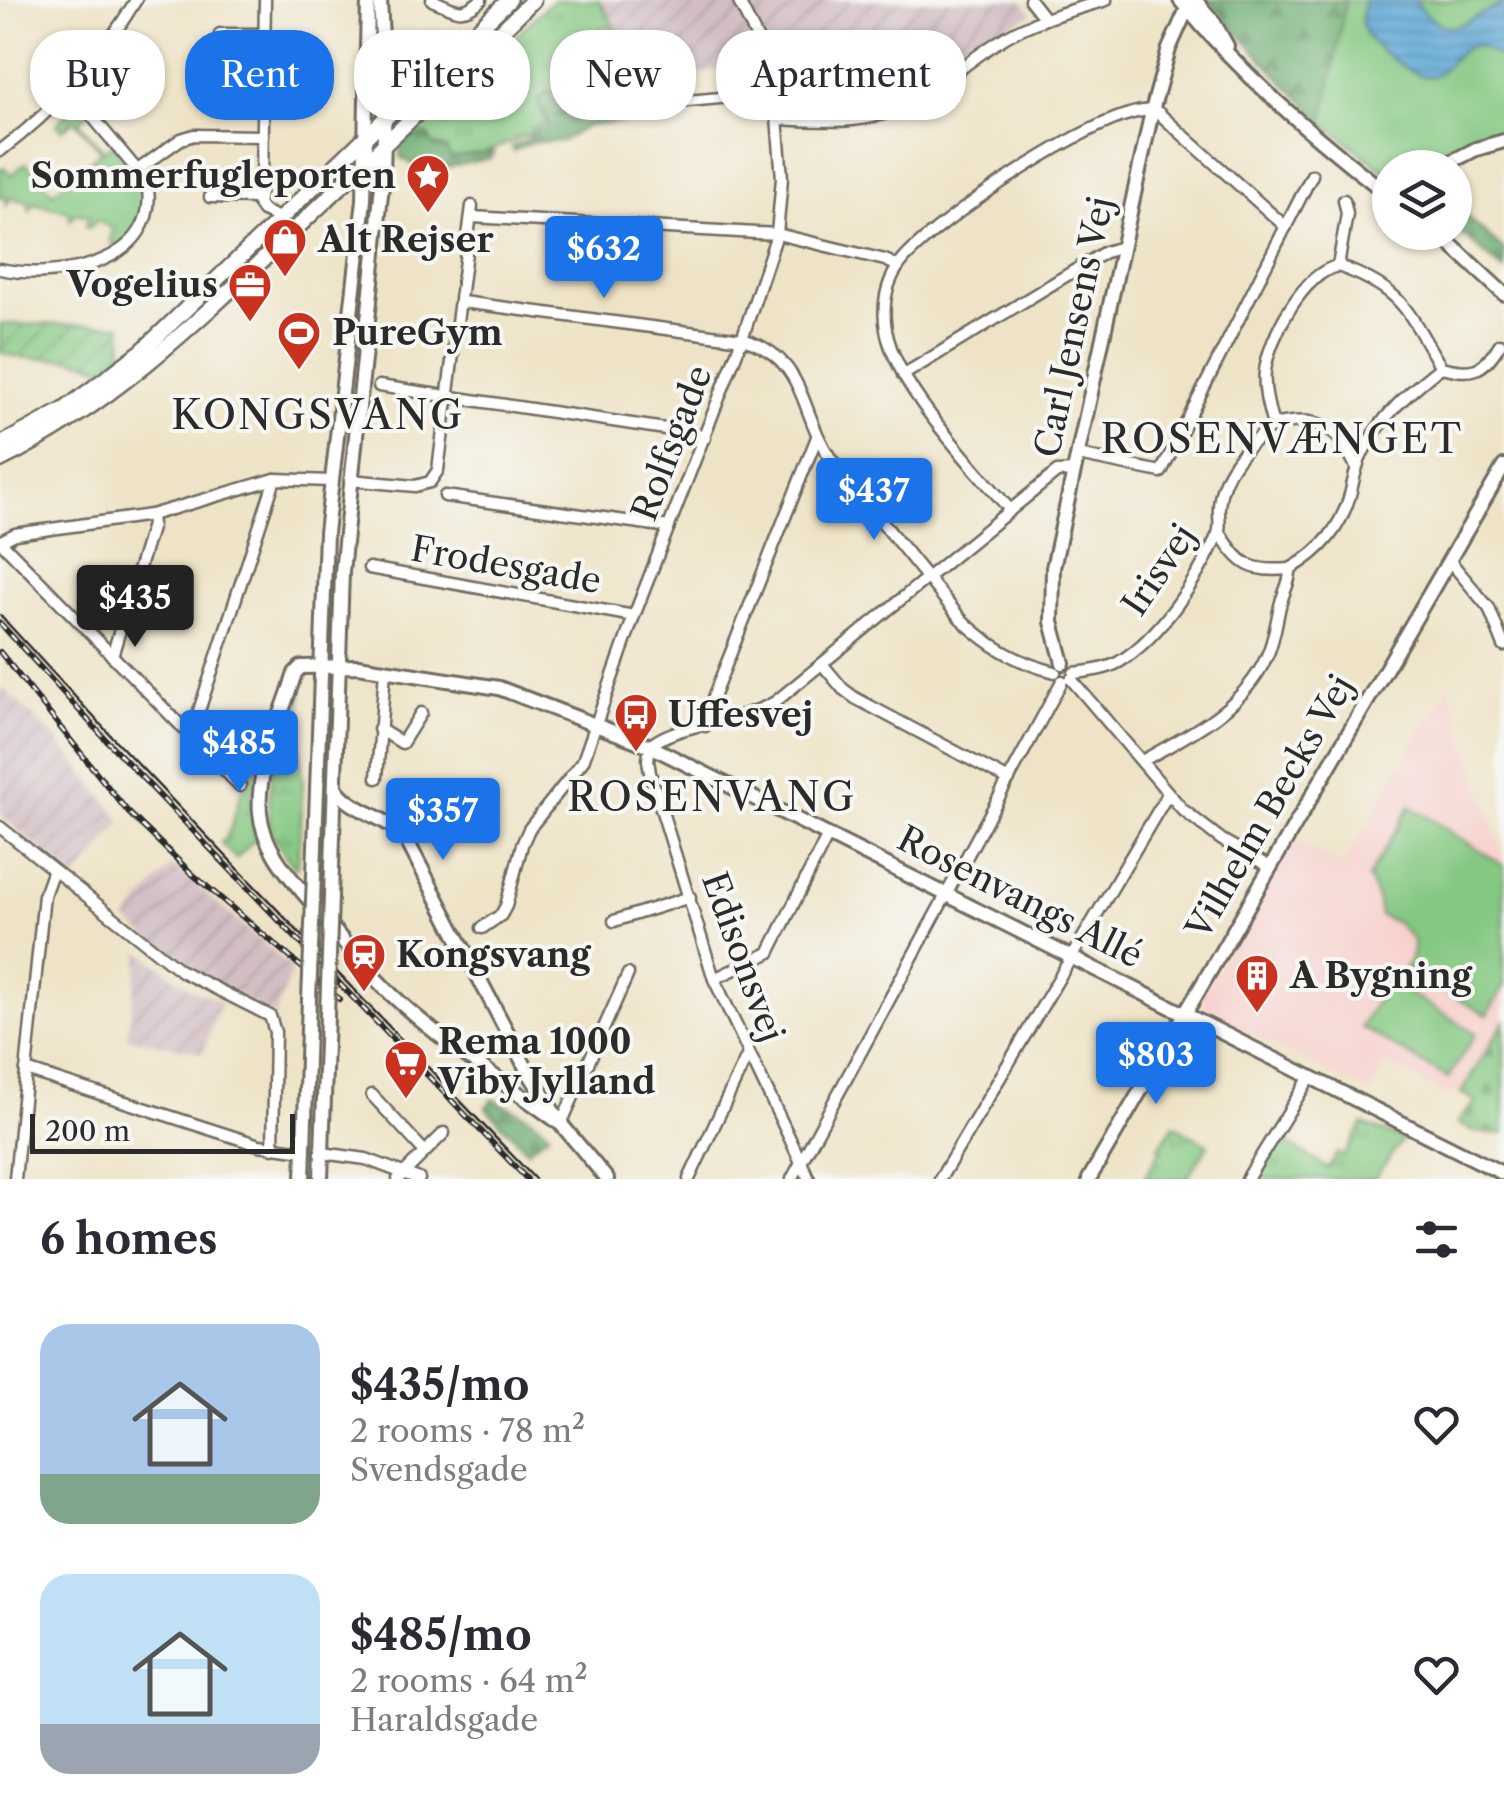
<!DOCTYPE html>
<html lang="en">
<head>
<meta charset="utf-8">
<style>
	:root { --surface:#fff; --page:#f2f2f3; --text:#2b2b33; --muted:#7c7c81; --accent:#1a73e8 }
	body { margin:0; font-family:"Libre Caslon Text",serif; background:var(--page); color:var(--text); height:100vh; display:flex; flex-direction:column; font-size:38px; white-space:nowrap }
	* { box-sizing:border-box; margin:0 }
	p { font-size:32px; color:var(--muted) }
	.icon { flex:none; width:55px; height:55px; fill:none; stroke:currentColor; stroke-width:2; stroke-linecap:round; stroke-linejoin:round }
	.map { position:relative; height:1179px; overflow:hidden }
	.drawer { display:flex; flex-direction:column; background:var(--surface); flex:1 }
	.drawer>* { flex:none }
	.banner { position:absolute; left:30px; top:30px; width:1000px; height:90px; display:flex; gap:20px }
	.controls { position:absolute; left:1372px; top:150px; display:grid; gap:20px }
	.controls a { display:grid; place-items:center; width:100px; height:100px; border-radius:50%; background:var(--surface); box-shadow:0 2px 8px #0004; font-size:50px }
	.scale { position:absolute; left:30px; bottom:25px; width:265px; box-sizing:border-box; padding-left:10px; border:5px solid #2b2b2b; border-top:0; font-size:28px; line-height:35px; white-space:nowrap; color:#2b2b2b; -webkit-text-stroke:8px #f6f6f2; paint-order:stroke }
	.price { position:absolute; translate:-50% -85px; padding:0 22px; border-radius:10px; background:var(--accent); color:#fff; font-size:32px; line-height:65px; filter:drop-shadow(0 2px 5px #0008) }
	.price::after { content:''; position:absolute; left:50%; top:60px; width:30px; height:22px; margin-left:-15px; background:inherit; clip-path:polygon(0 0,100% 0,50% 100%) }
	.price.selected { background:#222; color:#fff }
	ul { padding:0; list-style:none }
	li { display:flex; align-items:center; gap:30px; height:250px; padding:0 40px }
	li span { display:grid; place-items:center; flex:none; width:280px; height:200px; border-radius:30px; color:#555 }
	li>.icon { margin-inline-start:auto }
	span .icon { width:120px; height:120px; fill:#fffc; stroke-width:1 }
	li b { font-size:42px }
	h2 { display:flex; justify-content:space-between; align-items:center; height:120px; padding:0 40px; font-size:42px }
	.pill { padding:0 35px; border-radius:40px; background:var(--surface); box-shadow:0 2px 8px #0004; font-size:35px; line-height:90px }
	.pill.selected { background:var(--accent); color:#fff }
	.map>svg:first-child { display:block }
	.built { fill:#f7d0cc }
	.industrial { fill:url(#industrial-furrows) }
	.grass { fill:url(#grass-tufts); stroke:#587a56; stroke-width:2.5 }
	.forest { fill:url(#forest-firs); stroke:#4b6c4d; stroke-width:2.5 }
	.cemetery { fill:url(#cemetery-stones); stroke:#587a56; stroke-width:2.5 }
	.park { fill:#84c881; stroke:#587a56; stroke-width:2.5 }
	.garden { fill:url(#garden-furrows); stroke:#587a56; stroke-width:2.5 }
	.water { fill:url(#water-rules); stroke:#456a80; stroke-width:2.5 }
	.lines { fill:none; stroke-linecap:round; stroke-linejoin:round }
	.minor-casing { stroke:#6f6b61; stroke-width:15 }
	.tertiary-casing { stroke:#6f6b61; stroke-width:18 }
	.secondary-casing { stroke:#6f6b61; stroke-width:19 }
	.minor { stroke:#fff; stroke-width:10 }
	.tertiary { stroke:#fff; stroke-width:12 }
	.secondary { stroke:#fff; stroke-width:14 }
	.tram { stroke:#2b2b2b; stroke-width:2.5 }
	.rail-casing { stroke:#2b2b2b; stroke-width:6 }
	.rail { stroke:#f6f6f2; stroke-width:2.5; stroke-dasharray:8; stroke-linecap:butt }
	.tertiary-bridge-casing { stroke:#6f6b61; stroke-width:18; stroke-linecap:butt }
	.tertiary-bridge { stroke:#fff; stroke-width:12 }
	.labels { text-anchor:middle; stroke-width:8; stroke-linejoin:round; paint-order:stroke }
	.poi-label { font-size:35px; font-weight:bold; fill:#2b2b2b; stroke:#f6f6f2; text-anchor:start }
	.street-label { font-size:35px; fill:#2b2b2b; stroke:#f6f6f2 }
	.quarter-label { font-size:40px; letter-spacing:2.5px; fill:#2b2b2b; stroke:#f6f6f2 }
</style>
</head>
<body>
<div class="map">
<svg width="1504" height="1179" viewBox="0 0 1504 1179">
	<defs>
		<pattern id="industrial-furrows" width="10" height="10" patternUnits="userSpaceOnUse" patternTransform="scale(2.5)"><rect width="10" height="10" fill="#d2bec3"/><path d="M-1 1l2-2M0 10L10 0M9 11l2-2" fill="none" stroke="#b4a3a8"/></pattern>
		<pattern id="grass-tufts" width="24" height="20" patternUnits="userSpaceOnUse" patternTransform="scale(2.5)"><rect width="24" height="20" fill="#84c881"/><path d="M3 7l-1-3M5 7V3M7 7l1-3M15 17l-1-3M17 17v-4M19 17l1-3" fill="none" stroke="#6ca36a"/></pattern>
		<pattern id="forest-firs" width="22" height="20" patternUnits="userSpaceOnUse" patternTransform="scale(2.5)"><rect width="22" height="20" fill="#6bac6f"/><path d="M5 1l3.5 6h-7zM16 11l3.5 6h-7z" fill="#588c5b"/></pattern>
		<pattern id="cemetery-stones" width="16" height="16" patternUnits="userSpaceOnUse" patternTransform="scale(2.5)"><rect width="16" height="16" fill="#84c881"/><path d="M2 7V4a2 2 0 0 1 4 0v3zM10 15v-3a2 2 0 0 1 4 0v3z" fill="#6ca36a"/></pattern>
		<pattern id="garden-furrows" width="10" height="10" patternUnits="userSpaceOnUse" patternTransform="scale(2.5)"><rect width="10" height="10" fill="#84c881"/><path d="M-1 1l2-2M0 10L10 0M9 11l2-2" fill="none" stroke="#6ca36a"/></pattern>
		<pattern id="water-rules" width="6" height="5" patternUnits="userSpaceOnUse" patternTransform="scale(2.5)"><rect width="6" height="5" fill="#5fa8d6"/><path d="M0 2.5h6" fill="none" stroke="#4f89ae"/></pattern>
	</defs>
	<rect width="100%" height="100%" fill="#f6f6f2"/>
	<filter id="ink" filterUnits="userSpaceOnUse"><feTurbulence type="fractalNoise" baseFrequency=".01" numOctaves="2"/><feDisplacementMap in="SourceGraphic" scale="20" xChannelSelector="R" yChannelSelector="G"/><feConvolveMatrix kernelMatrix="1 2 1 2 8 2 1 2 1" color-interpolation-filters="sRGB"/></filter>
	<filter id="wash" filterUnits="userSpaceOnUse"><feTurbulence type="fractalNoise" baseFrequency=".0048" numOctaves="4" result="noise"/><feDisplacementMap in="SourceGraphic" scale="40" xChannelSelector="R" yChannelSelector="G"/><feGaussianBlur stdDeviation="2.25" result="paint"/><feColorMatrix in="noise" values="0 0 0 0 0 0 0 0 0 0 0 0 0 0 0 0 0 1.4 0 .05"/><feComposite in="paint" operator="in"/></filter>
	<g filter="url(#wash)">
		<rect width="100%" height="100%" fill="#eee3c6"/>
		<polygon class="built" points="1448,685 1504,858 1504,1022 1461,1093 1446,1095 1386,1063 1370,1093 1206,1011 1202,995 1294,839 1343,865"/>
		<g class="industrial">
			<polygon points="600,0 1021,0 1032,14 1006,27 896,103 852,116 819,119 782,111 768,59 649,84"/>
			<polygon points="0,686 56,738 122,821 76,879 0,815"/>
			<polygon points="172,865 292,968 275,1016 173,958 126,920"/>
			<polygon points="140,951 191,989 221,1001 203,1053 127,1037"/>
		</g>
		<g class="grass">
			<polygon points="553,0 599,0 629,52 624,52 608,25 568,48 592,92 584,108 571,110 552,92 547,92 541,109 547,122 531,129 528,135 482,154 451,158 443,148 431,144 430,136 409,138"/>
			<path d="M303,676L298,732L303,781L298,865L295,868C285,855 275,843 271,828C262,794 286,707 303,676Z"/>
			<polygon points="326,685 332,685 326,888 321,891 318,887"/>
			<path d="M259,757L251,804L256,838L236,859L221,843C237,827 233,803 246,785L244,782Z"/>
			<polygon points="1363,1124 1403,1139 1374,1179 1256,1179 1280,1138 1328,1169 1337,1153 1344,1156"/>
			<polygon points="1174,1125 1208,1145 1187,1179 1144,1179 1161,1149 1159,1147"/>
		</g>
		<g class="forest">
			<path d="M1208,0H1365L1504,59V136L1390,168V176C1319,123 1267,66 1208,0Z"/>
			<path d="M547,92L570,120C580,118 585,114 594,109C605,104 632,99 646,102L650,109L624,122L587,126L562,141L533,142L513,151L511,147L526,141L534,131L547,127V119L537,101Z"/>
			<path d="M426,134L434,147L446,149L451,158L494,152L491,158L426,172L400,157C399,140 411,137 426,134Z"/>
			<polygon points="1455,199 1469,219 1504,250 1504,271 1455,228"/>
			<path d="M494,1099C513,1110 534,1116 549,1133L527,1150L489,1111L487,1107Z"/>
		</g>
		<polygon class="cemetery" points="1504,1022 1504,1134 1476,1132 1457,1123 1476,1101 1461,1093"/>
		<g class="park">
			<polygon points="1346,0 1504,0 1504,132 1463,149 1432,167 1390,168 1390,174 1323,123"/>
			<path d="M77,104L87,115L79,122L104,151L112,145C145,183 163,211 115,249L110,240L113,229L97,220L90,227L86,226L89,216L76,213L70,220V212L34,203L30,210L28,202L11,198L6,205V197L1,196L0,200V169L4,167L11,175L26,163L53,193L101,151L74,120L62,130L57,124Z"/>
			<polygon points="1410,806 1504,866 1504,987 1487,1015 1405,968 1413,953 1413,940 1397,923 1380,915 1377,897 1368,878"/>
			<polygon points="1388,981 1476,1033 1448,1078 1361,1027"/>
		</g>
		<path class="garden" d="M0,324L121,325L123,352L103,369C72,351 32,365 0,352Z"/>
		<path class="water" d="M1365,0H1415C1453,50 1460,17 1504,4V59C1492,55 1481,42 1469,47C1454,52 1447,71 1433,76C1417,81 1370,46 1364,31C1360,21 1362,10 1365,0Z"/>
	</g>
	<g filter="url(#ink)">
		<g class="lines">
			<defs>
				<g id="minor">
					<polyline points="265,0 262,182 258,203 263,211 282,219"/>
					<path d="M432,0C455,9 460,18 481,0"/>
					<polyline points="1030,0 1045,19"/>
					<polyline points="220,34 264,34"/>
					<polyline points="219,91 263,91"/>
					<polyline points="666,103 775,93"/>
					<path d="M778,119C829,122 876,126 922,97C952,78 978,52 1011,34C1040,18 1074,10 1106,0"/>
					<path d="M0,151C56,109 100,60 136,0"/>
					<polyline points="139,169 181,139 194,135 263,136"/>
					<polyline points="210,197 259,198"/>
					<polyline points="472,217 777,234 885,260 898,266"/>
					<path d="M1338,266C1405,290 1406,310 1441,367C1473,375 1483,372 1500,344"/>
					<path d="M0,269C59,281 163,263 147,182L70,90"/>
					<path d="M462,302L742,339C807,357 799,413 831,459L960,618C987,645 1017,663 1055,672"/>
					<polyline points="903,375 1105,252 1122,247"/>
					<polyline points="379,386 692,433 705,438"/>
					<path d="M1273,425C1318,415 1337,425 1356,467"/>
					<polyline points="1078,455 1161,472 1312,175"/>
					<polyline points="350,480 415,486 430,482 438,470 472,206"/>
					<polyline points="445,496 669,527"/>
					<path d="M1010,510C972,464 889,381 885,322C883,301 888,280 900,264C928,226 1105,105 1151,111C1158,111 1159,113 1164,118L1286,227"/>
					<path d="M1220,533C1241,566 1250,572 1290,569"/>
					<polyline points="0,541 240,786"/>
					<polyline points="1,541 15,534 151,515 275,479 331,481"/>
					<polyline points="1449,560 1489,608 1504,646"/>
					<polyline points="369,568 634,616"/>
					<polyline points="112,656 152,525 151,515"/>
					<polyline points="823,665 843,689 855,698 1009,780"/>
					<path d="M1074,673C1089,671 1105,670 1119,662C1160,637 1198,579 1217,536C1222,527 1218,516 1219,506C1222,470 1247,446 1273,425C1268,408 1263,389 1265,371C1269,338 1303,273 1338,266L1347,214L1344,200"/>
					<polyline points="1071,679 1183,810 1222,840 1270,867"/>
					<polyline points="705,726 708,710 817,437"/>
					<polyline points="379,729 402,743 421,713"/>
					<polyline points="191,735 275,479"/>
					<path d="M1142,761C1188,735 1243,709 1266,658C1274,642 1276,623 1280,606C1283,592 1291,582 1290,569C1322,551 1342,527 1351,491C1354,478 1356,466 1362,454C1380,417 1409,392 1441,367"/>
					<polyline points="377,778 385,670"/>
					<polyline points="0,827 181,971 270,1016 275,1032 273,1148"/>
					<polyline points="614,921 690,897"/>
					<polyline points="482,928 501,915 506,906 522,845 529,829 583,761 634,616 742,339 777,234 782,178 775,93 761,46 738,0"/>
					<polyline points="714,979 769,953 828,835"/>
					<polyline points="26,1070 259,1145 304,1151"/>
					<polyline points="372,1095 425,1152"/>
					<polyline points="561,1124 628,974"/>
					<polyline points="322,1153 366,1159 419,1179"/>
					<polyline points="15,1179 44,895 53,870"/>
					<polyline points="398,1179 444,1133"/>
					<polyline points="689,1179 748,1054"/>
					<polyline points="792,1179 1062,681"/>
					<path d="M809,1179L714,979L650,773L648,760L650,746C677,722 737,724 775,702L1057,472L1074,471"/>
					<polyline points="940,1179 1168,794"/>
					<polyline points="1247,1179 1310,1077"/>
				</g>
				<g id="tertiary">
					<path d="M1180,0C1241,75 1314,137 1390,196"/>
					<polyline points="1195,0 1213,21 1227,46"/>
					<polyline points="1439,168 1476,149 1504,141"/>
					<polyline points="1437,232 1504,294"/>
					<polyline points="1063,663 1052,622 1053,568 1152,111 1169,49 1191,0"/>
					<path d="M335,787C350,812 387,815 406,839L526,1068L561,1124L607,1179"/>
					<polyline points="314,875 326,533 364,200 368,0"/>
					<polyline points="331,896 342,572 383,175 385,93 380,0"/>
					<path d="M561,1124C504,1082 443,1043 392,995C362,967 338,934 312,903C290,877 263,849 260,812C256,767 282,716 295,673L301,667L358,666L499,688L650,746L1504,1174"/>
					<polyline points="303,1179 309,999"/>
					<polyline points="321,1179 327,1016"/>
					<polyline points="1089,1179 1504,466"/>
				</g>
				<g id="secondary">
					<polyline points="0,445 64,410 142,351 509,0"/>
					<path d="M0,460C110,406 199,320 287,237C370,159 452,80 533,0"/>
				</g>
			</defs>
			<use href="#minor" class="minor-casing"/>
			<use href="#tertiary" class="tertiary-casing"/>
			<use href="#secondary" class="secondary-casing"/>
			<use href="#minor" class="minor"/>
			<use href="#tertiary" class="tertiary"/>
			<use href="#secondary" class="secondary"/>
			<polyline class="tram" points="0,615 113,738 535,1179"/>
			<defs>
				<g id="rail">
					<polyline points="0,623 108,742 527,1179"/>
					<polyline points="0,652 128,812 190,872 339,999"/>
				</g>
			</defs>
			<use href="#rail" class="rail-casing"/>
			<use href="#rail" class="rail"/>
			<defs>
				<g id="tertiary-bridge">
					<polyline points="309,999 314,875"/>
					<polyline points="327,1016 331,896"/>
				</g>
			</defs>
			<use href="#tertiary-bridge" class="tertiary-bridge-casing"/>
			<use href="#tertiary-bridge" class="tertiary-bridge"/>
		</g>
	</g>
	<defs>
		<symbol id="sight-pin" viewBox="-11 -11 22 30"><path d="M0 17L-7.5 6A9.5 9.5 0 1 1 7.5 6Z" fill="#c8321e" stroke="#f6f6f2"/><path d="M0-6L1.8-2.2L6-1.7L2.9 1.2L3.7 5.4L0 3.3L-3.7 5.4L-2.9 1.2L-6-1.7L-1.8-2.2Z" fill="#fff"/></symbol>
		<symbol id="shop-pin" viewBox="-11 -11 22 30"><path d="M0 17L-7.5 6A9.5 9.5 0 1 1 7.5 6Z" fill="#c8321e" stroke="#f6f6f2"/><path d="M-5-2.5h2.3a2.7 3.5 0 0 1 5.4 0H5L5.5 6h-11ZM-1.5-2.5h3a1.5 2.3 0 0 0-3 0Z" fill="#fff"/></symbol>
		<symbol id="office-pin" viewBox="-11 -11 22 30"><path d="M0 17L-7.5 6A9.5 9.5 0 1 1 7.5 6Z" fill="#c8321e" stroke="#f6f6f2"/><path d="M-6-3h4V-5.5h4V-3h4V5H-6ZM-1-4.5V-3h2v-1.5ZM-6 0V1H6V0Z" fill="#fff"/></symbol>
		<symbol id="stadium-pin" viewBox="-11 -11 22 30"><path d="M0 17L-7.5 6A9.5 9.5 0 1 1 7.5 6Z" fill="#c8321e" stroke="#f6f6f2"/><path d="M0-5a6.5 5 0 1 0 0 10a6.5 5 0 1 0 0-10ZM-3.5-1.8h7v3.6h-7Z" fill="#fff"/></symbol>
		<symbol id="bus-pin" viewBox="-11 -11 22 30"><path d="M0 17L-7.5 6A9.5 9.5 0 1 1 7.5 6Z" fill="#c8321e" stroke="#f6f6f2"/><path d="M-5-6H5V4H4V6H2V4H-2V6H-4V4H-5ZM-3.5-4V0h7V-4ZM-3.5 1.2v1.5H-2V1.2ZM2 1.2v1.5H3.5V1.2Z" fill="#fff"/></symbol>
		<symbol id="station-pin" viewBox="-11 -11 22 30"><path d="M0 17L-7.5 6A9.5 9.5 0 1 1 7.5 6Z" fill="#c8321e" stroke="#f6f6f2"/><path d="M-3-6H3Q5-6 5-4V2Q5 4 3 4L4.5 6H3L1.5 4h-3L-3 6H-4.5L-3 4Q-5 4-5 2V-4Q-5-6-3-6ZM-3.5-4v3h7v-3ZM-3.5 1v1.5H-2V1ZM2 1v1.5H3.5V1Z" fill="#fff"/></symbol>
		<symbol id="building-pin" viewBox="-11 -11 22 30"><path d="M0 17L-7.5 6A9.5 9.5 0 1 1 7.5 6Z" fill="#c8321e" stroke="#f6f6f2"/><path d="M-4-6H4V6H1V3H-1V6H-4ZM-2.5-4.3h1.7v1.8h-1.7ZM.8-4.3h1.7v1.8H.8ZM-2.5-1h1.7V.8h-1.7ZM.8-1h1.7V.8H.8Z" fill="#fff"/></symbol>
		<symbol id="supermarket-pin" viewBox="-11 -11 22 30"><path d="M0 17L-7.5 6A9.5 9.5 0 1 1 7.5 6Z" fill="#c8321e" stroke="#f6f6f2"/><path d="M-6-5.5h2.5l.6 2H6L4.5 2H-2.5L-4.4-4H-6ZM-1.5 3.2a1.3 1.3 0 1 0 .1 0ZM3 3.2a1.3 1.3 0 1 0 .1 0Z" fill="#fff"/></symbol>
	</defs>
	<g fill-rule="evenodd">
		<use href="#sight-pin" x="403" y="151" width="50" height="68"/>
		<use href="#shop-pin" x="260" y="215" width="50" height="68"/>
		<use href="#office-pin" x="225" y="260" width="50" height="68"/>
		<use href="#stadium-pin" x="274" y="308" width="50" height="68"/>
		<use href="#bus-pin" x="611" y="690" width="50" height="68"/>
		<use href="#station-pin" x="339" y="930" width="50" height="68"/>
		<use href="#building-pin" x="1232" y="951" width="50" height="68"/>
		<use href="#supermarket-pin" x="381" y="1037" width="50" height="68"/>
	</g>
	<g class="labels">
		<g class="poi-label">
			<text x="396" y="188" text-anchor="end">Sommerfugleporten</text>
			<text x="318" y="252">Alt Rejser</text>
			<text x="218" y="297" text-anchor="end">Vogelius</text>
			<text x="332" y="345">PureGym</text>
			<text x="668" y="727">Uffesvej</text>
			<text x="396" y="967">Kongsvang</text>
			<text x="1290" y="988">A Bygning</text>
			<text x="438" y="1054">Rema 1000<tspan x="438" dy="40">Viby Jylland</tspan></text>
		</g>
		<g class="street-label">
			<text transform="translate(1074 327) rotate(-78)" y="12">Carl Jensens Vej</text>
			<text transform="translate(672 443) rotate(-69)" y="12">Rolfsgade</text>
			<text transform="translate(506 565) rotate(10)" y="12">Frodesgade</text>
			<text transform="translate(1159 570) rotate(-56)" y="12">Irisvej</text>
			<text transform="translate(1270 807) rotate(-60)" y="12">Vilhelm Becks Vej</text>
			<text transform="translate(1020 897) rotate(27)" y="12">Rosenvangs Allé</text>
			<text transform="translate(743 957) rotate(70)" y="12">Edisonsvej</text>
		</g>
		<g class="quarter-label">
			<text x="318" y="429">KONGSVANG</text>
			<text x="1282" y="453">ROSENVÆNGET</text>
			<text x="712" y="811">ROSENVANG</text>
		</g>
	</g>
</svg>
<div class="controls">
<a><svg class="icon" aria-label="layers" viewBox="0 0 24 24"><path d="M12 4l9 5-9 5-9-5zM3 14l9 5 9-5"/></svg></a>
</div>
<div class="scale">200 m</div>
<b class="price" style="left:604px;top:301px">$632</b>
<b class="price" style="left:874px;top:543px">$437</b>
<b class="price selected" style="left:135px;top:650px">$435</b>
<b class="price" style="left:239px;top:795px">$485</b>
<b class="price" style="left:443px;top:863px">$357</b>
<b class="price" style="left:1156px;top:1107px">$803</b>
<div class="banner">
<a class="pill">Buy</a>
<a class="pill selected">Rent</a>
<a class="pill">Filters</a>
<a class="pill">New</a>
<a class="pill">Apartment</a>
</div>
</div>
<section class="drawer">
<h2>6 homes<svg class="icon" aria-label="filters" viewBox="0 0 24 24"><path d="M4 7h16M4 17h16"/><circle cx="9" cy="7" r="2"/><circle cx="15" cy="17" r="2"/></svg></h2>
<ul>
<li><span style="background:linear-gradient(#a9c7e8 75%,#7fa58c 0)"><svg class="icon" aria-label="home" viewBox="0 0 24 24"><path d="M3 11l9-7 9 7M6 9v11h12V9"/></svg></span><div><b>$435/mo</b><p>2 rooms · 78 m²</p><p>Svendsgade</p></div><svg class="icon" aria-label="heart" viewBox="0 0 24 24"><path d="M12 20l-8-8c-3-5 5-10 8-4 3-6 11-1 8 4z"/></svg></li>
<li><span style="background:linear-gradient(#bfe0f5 75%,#9aa5b1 0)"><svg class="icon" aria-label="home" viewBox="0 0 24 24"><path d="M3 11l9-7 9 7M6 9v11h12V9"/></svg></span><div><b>$485/mo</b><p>2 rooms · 64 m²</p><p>Haraldsgade</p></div><svg class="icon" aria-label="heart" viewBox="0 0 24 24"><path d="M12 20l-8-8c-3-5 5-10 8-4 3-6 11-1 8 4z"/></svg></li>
</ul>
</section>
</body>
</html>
